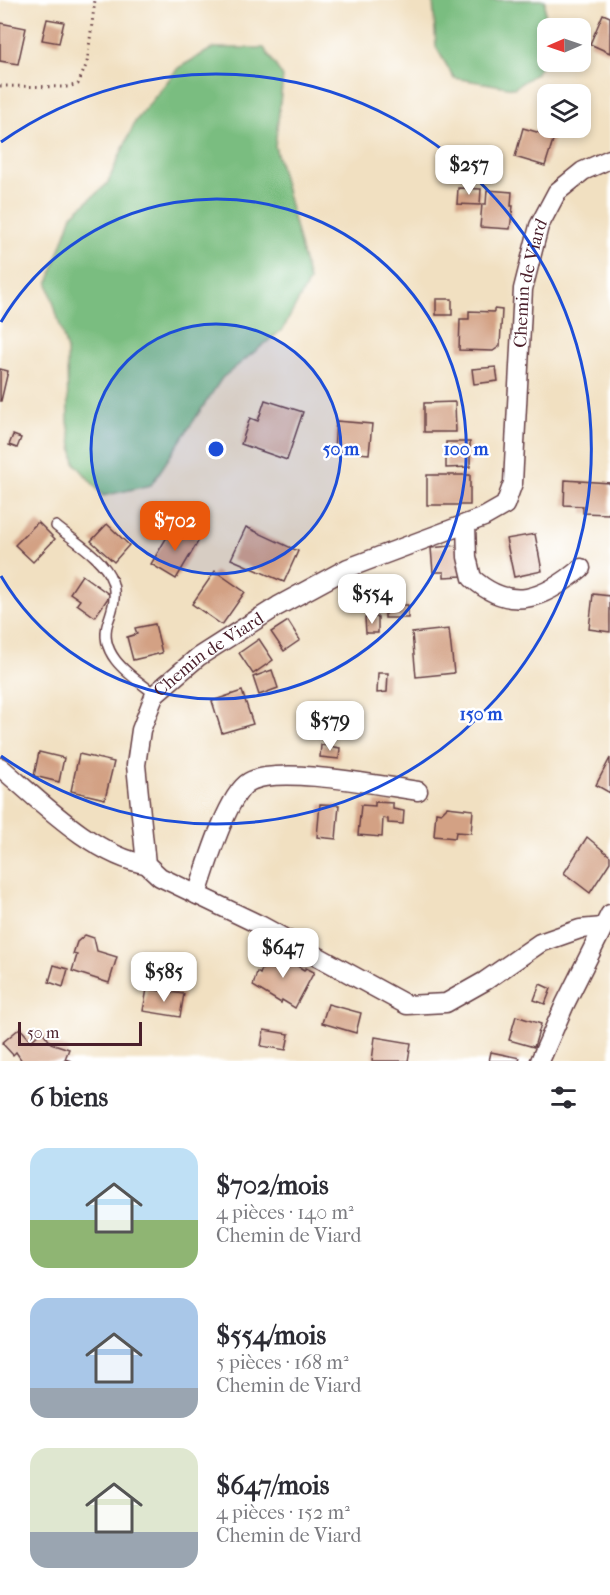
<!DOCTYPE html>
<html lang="fr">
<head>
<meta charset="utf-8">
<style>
	:root { --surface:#fff; --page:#f7f7f7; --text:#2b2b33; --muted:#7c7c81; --accent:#ea580c }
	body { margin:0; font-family:"IM FELL French Canon",serif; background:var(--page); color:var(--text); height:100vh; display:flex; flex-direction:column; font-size:22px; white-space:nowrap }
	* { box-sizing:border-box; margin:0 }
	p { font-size:20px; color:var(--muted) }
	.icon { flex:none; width:33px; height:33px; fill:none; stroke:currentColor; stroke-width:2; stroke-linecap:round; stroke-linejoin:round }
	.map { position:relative; height:1061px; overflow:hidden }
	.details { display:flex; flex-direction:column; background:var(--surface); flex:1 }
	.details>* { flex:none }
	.needle { width:39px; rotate:268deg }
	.fabs { position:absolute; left:537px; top:18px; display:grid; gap:12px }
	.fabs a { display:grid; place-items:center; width:54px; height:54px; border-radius:12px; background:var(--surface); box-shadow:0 3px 9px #0003; font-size:30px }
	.scale { position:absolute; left:18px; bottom:15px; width:124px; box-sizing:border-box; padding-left:6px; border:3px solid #4a1f2b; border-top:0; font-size:16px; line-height:21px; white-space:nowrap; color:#4a1f2b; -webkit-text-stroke:4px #fff; paint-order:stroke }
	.price { position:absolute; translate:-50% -51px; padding:0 14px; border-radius:12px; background:#fff; color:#222; font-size:20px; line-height:39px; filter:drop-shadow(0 2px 3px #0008) }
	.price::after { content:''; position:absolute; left:50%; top:36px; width:18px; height:14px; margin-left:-9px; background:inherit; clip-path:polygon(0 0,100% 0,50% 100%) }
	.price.active { background:var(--accent); color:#fff }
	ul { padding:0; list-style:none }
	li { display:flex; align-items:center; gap:18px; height:150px; padding:0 30px }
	li span { display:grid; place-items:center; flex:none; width:168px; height:120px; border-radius:18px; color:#555 }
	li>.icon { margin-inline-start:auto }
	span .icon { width:72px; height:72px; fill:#fffc; stroke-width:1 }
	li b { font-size:26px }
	h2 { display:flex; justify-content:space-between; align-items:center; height:72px; padding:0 30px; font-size:26px }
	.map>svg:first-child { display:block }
	.forest { fill:#7abd80; stroke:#626e56; stroke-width:1.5 }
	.building { fill:#d3a184 }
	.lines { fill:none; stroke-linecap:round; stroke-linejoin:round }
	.lane-casing { stroke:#633c42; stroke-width:12 }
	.street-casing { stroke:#633c42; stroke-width:21 }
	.path { stroke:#633c42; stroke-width:3; stroke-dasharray:1.5 4.5; stroke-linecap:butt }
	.lane { stroke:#fff; stroke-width:9 }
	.street { stroke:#fff; stroke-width:18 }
	.ring { fill:none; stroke:#1d4ed8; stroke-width:3 }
	.labels { text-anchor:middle; stroke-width:5; stroke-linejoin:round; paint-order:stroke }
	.street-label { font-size:18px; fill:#4a1f2b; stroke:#fff }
	.centre { fill:#1d4ed8; stroke:#fff; stroke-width:3 }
	.ring-label { font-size:18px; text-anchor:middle; font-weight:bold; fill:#1d4ed8; stroke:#fff; stroke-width:5; stroke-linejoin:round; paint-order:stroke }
</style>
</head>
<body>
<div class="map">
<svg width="610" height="1061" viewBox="0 0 610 1061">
	<rect width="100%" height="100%" fill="#fff"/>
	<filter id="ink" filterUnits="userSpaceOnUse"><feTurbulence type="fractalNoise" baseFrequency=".0167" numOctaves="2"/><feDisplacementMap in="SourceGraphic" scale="12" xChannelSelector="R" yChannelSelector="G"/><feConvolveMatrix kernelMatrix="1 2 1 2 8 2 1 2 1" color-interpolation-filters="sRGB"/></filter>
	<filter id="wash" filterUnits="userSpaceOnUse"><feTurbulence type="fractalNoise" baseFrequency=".008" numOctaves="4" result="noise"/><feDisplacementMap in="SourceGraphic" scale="24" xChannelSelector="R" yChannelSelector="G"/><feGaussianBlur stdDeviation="1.35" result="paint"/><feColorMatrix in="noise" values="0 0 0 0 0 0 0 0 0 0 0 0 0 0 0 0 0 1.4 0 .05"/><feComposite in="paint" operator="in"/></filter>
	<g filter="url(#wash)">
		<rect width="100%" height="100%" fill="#f1e0c1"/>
		<g class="forest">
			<polygon points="433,0 545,0 546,61 535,74 514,88 454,78 436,47"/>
			<polygon points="213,48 264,48 283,77 275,146 309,281 283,329 222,378 151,485 103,496 75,463 68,422 67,350 48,284 72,215 107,184 135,122 178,68"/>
		</g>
		<g id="blocks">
			<g class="building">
				<polygon points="603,14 610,17 610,53 590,44"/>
				<polygon points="47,19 64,22 59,43 42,40"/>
				<polygon points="0,23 26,28 18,64 0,61"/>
				<polygon points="523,128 554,137 545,166 515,157"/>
				<polygon points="458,188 481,189 480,205 457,204"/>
				<polygon points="487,190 512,192 511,206 513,206 510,229 480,227 482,204 486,204"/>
				<rect x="436" y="299" width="16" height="16"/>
				<polygon points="494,309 502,310 500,346 493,351 459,350 460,319 469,319 469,311 494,312"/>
				<polygon points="496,367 498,381 474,384 472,369"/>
				<polygon points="0,369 8,371 1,401 0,401"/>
				<polygon points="265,400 303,412 287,460 241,444 250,418 258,421"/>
				<polygon points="455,402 456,432 424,432 424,403"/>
				<polygon points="336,421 372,424 369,454 334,451"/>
				<polygon points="13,435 21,438 17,448 9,445"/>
				<polygon points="446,442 470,442 470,467 446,468"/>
				<rect x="427" y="475" width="43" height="30"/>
				<polygon points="565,480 610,483 609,514 583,513 583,506 564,505"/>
				<polygon points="38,522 55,539 33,562 15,545"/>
				<polygon points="107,524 129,545 114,562 91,541"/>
				<polygon points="174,525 199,540 176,579 151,564"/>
				<polygon points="246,527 298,551 284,582 231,559"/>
				<polygon points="535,534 542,571 514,577 506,539"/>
				<polygon points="459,545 462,576 444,577 444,572 433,572 431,548"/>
				<polygon points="215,571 245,592 222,625 192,604"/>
				<polygon points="82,575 110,595 95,617 77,604 80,600 70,593"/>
				<polygon points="399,585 399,605 408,605 408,618 385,618 385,612 372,613 372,586"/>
				<polygon points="593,594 610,596 610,632 589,629"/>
				<polygon points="378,617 378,633 366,633 365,618"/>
				<polygon points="288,621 300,640 284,651 271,632"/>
				<polygon points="155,624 162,653 133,660 127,637 137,634 135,628"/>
				<polygon points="449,629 454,673 416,677 412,633"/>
				<polygon points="259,639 273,660 253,674 239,653"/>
				<polygon points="272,670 278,688 259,695 253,677"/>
				<polygon points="378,673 388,673 387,692 377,693"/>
				<polygon points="242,691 253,724 222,733 212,701"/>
				<polygon points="321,745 340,748 339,759 320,757"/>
				<polygon points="39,752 64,758 59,782 34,776"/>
				<polygon points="79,754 114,762 105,799 71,791"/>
				<polygon points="610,758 610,793 596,785"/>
				<polygon points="375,802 393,803 393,809 404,811 403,824 388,823 388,819 383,818 382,837 358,835 361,805 375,806"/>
				<polygon points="320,804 339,805 336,839 317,837"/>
				<polygon points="447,807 473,810 471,833 456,832 455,838 434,836 436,812 441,813"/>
				<polygon points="587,837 610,856 610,862 590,893 564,873"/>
				<polygon points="85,935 94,938 97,951 117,957 109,983 72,971 77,955 73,954 77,942"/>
				<polygon points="270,949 304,970 306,968 314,972 295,1008 282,1000 281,1003 253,986 257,972 260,974"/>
				<polygon points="54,965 68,969 63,987 49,982"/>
				<polygon points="540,984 551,989 545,1004 534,1000"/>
				<polygon points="147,989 184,994 180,1017 143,1011"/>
				<polygon points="328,1004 361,1013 356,1033 322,1023"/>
				<polygon points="516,1016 541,1024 534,1047 509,1040"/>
				<polygon points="20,1028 31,1041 42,1031 51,1043 69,1049 65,1059 71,1061 22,1061 16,1052 13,1055 2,1043"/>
				<polygon points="264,1030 289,1034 286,1050 261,1046"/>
				<polygon points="375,1037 411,1043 408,1061 372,1061"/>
				<polygon points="491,1052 520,1058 519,1061 489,1061"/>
			</g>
		</g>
	</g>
	<g filter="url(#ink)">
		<use href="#blocks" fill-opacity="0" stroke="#633c42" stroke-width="1.5"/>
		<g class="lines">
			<defs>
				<path id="lane" d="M56,526C74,541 104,558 112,581C117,595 113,608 108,622C97,656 133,677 155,694"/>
				<g id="street">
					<path d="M466,524L467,557L472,578C511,613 544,599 581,568"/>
					<path d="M0,767C38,799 95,857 146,864"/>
					<path d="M197,895C205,870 227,795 249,782C279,765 382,786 418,791"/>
					<path id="s1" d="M603,927L580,929L540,943L485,981L446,1003L407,1005L260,925L160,877L146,864L136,765L141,730L155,694L198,657L278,606L348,568L484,517L505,505L513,483L523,289L539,226L557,192L583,171L610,159"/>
					<polyline points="540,1061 565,1004 610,914"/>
				</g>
			</defs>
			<use href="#lane" class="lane-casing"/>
			<use href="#street" class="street-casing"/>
			<polyline class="path" points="0,86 68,87 78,84 87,63 95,0"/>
			<use href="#lane" class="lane"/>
			<use href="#street" class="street"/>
		</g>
	</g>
	<circle cx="216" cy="449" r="125" fill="#1d4ed8" fill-opacity=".12"/>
	<g class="ring">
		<circle cx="216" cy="449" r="125"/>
		<path d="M1 322A250 250 0 1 1 1 576"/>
		<path d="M1 142A375 375 0 1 1 1 756"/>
	</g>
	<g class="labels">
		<g class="street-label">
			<text dy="6" stroke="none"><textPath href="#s1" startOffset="1312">Chemin de Viard</textPath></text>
			<text dy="6" stroke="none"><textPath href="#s1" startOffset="754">Chemin de Viard</textPath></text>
		</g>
	</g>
	<circle cx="216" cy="449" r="9" class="centre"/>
	<g class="ring-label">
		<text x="341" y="455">50 m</text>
		<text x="466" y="455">100 m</text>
		<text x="481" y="720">150 m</text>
	</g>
</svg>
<div class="fabs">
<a><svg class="needle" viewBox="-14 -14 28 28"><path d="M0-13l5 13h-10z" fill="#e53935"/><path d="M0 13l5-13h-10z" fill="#7c7c81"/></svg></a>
<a><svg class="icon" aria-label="layers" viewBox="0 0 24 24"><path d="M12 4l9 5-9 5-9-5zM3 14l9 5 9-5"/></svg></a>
</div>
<div class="scale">50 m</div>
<b class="price" style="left:469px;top:196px">$257</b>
<b class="price active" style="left:175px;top:552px">$702</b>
<b class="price" style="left:372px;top:625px">$554</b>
<b class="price" style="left:330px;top:752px">$579</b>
<b class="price" style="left:283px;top:979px">$647</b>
<b class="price" style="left:164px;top:1003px">$585</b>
</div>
<section class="details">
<h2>6 biens<svg class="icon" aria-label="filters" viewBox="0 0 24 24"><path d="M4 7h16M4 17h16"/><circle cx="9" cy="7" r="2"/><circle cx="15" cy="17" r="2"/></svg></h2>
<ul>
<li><span style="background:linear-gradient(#bfe0f5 60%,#8fb573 0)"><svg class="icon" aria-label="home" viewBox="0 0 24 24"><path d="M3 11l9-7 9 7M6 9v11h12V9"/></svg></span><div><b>$702/mois</b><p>4 pièces · 140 m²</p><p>Chemin de Viard</p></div></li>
<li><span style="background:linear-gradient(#a9c7e8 75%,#9aa5b1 0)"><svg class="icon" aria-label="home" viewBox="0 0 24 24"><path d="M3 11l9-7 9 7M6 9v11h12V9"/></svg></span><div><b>$554/mois</b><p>5 pièces · 168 m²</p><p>Chemin de Viard</p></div></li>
<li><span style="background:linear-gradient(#dfe7d0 70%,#9aa5b1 0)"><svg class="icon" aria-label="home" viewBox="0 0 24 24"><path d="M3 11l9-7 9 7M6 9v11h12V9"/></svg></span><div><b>$647/mois</b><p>4 pièces · 152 m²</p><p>Chemin de Viard</p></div></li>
</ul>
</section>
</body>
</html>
